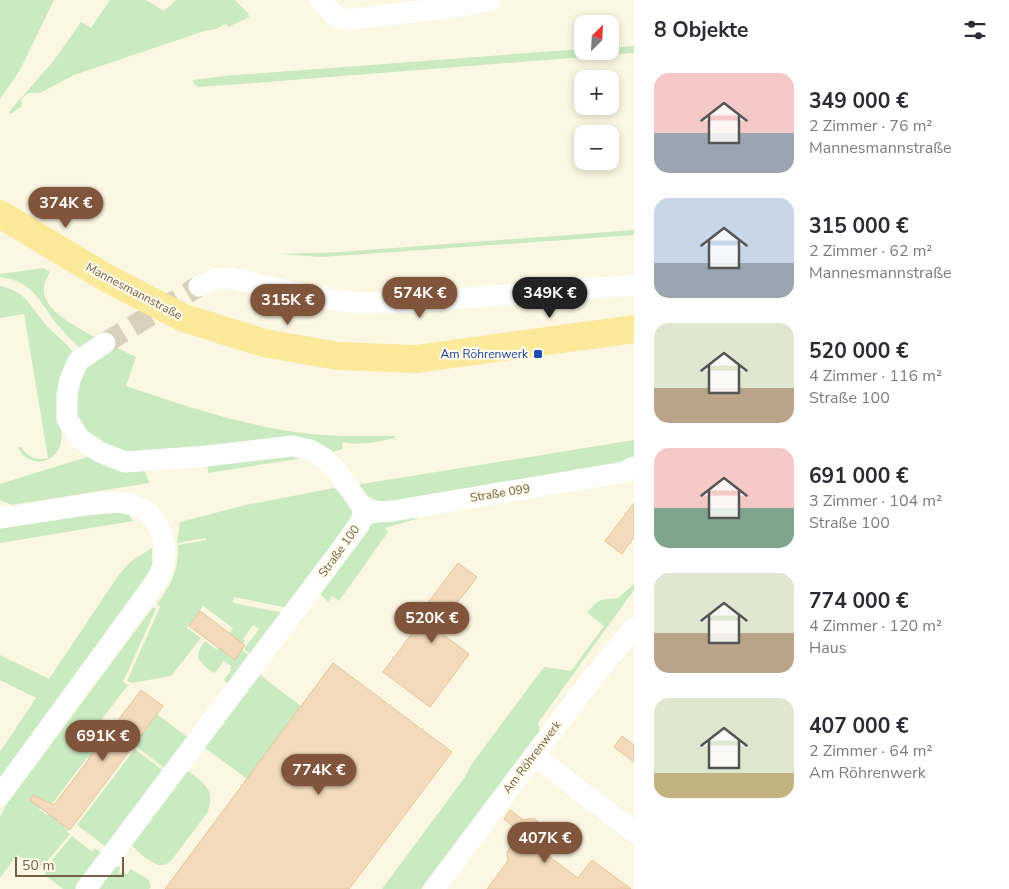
<!DOCTYPE html>
<html lang="de">
<head>
<meta charset="utf-8">
<style>
	:root { --surface:#fff; --page:#f7f7f7; --text:#2b2b33; --muted:#7c7c81; --accent:#80553b }
	body { margin:0; font-family:"Nunito Sans",sans-serif; background:var(--page); color:var(--text); height:100vh; display:flex; flex-direction:column; font-size:19px; white-space:nowrap }
	* { box-sizing:border-box; margin:0 }
	p { font-size:16px; color:var(--muted) }
	.icon { flex:none; width:28px; height:28px; fill:none; stroke:currentColor; stroke-width:2; stroke-linecap:round; stroke-linejoin:round }
	.map { position:relative; flex:1; overflow:hidden }
	.side { display:flex; flex-direction:column; background:var(--surface); width:375px }
	.side>* { flex:none }
	.needle { width:32px; rotate:24deg }
	.controls { position:absolute; left:574px; top:15px; display:grid; gap:10px }
	.controls a { display:grid; place-items:center; width:45px; height:45px; border-radius:10px; background:var(--surface); box-shadow:0 2px 8px #0003; font-size:25px }
	.scale { position:absolute; left:15px; bottom:12px; width:109px; box-sizing:border-box; padding-left:5px; border:2px solid #746048; border-top:0; font-size:14px; line-height:18px; white-space:nowrap; color:#746048; -webkit-text-stroke:4px #fffae9; paint-order:stroke }
	.price { position:absolute; translate:-50% -42px; padding:0 11px; border-radius:18px; background:var(--accent); color:#fff; font-size:16px; line-height:32px; filter:drop-shadow(0 1px 2px #0008) }
	.price::after { content:''; position:absolute; left:50%; top:30px; width:15px; height:11px; margin-left:-8px; background:inherit; clip-path:polygon(0 0,100% 0,50% 100%) }
	.price.on { background:#222; color:#fff }
	ul { padding:0; list-style:none }
	li { display:flex; align-items:center; gap:15px; height:125px; padding:0 20px }
	li span { display:grid; place-items:center; flex:none; width:140px; height:100px; border-radius:15px; color:#555 }
	li>.icon { margin-inline-start:auto }
	span .icon { width:60px; height:60px; fill:#fffc; stroke-width:1 }
	li b { font-size:21px }
	h2 { display:flex; justify-content:space-between; align-items:center; height:60px; padding:0 20px; font-size:21px }
	main { display:flex; flex:1; min-height:0 }
	.map>svg:first-child { display:block }
	.green { fill:#caeac1 }
	.building { fill:#f2daba; stroke:#e5c49a }
	.lines { fill:none; stroke-linecap:round; stroke-linejoin:round }
	.minor-tunnel { stroke:#dad1bc; stroke-width:21; stroke-dasharray:21 11; stroke-linecap:butt }
	.minor { stroke:#fff; stroke-width:21 }
	.major { stroke:#fce99a; stroke-width:28 }
	.transit-dot { fill:#1a4fb4; stroke:#fffae9; stroke-width:2 }
	.labels { text-anchor:middle; stroke-width:4.5; stroke-linejoin:round; paint-order:stroke }
	.street-label { font-size:12px; fill:#746048; stroke:#fffae9 }
	.transit-label { font-size:12px; fill:#164399; stroke:#fffae9; text-anchor:end }
</style>
</head>
<body>
<main>
<div class="map">
<svg width="634" height="889" viewBox="0 0 634 889">
	<rect width="100%" height="100%" fill="#fcf7e2"/>
	<g class="green">
		<polygon points="0,0 54,0 20,70 0,99"/>
		<polygon points="110,0 146,0 164,11 176,0 235,0 248,13 249,17 228,27 226,24 216,29 204,31 74,75 40,93 28,93 21,99 22,106 11,114 9,112 55,59 81,22 91,28"/>
		<polygon points="634,46 634,53 241,84 199,87 194,84 193,80 224,76 582,49 582,51 610,51 610,48"/>
		<polygon points="634,230 634,235 322,257 280,254 341,252"/>
		<path d="M43,268L50,272C48,276 44,282 44,287C40,310 81,329 98,339L83,351C74,342 64,333 56,323C39,300 32,281 0,277V274Z"/>
		<path d="M0,286C28,292 30,307 47,326C55,335 66,342 73,352C69,365 62,379 60,393C56,419 75,453 41,462C30,461 22,457 18,447H21C28,457 35,461 48,458L24,314L0,318Z"/>
		<path d="M113,346L136,357L126,386C179,404 232,422 288,431C323,437 360,436 395,436V438C378,442 359,446 342,442L343,449L329,453L321,444L317,442L133,454L105,448L77,422L78,376L81,370Z"/>
		<path d="M634,440V458L619,467L400,502C378,502 371,502 356,485Z"/>
		<polygon points="291,453 310,457 208,473 207,462"/>
		<polygon points="87,457 144,468 149,483 12,505 0,500 0,484"/>
		<path d="M334,488C345,494 353,503 352,516L288,608L234,597L233,603L284,613L252,655L244,649L259,629L253,625L243,639L245,641L240,648L236,646L228,656L234,660L242,650L251,657L230,685L224,680L231,670L230,669L231,666L224,661L217,671L213,673C199,661 192,658 205,641L217,650L233,628L203,606L187,628L201,638L171,676L132,683L127,681L160,607L157,604C171,586 179,569 178,545L206,540V538L177,543L180,522L246,505Z"/>
		<polygon points="127,512 133,521 0,543 0,527 68,517"/>
		<polygon points="418,516 419,518 385,528 388,532 339,601 332,596 328,602 319,592 365,528 378,521"/>
		<polygon points="152,548 152,565 145,578 0,778 0,752 36,698 0,680 0,655 49,679 118,576 130,562"/>
		<polygon points="634,584 634,590 538,723 540,731 421,889 382,889 465,777 471,765 544,667 571,671 604,626 587,612 596,603 601,600 618,598"/>
		<polygon points="153,607 156,609 123,682 128,685 92,732 102,741 89,759 87,758 52,804 46,800 39,809 47,815 48,813 58,820 57,822 60,823 61,823 65,826 64,827 67,829 69,829 67,832 70,834 44,865 35,868 17,855 0,878 0,817 6,805"/>
		<polygon points="256,672 301,706 247,779 201,745"/>
		<polygon points="157,714 190,739 167,770 134,745"/>
		<polygon points="135,749 165,772 106,847 77,825"/>
		<path d="M184,768C201,781 218,789 207,813L171,861C167,864 164,865 160,865C152,864 134,850 131,843Z"/>
		<polygon points="72,836 92,852 95,848 102,853 78,889 63,889 45,875 46,867"/>
		<polygon points="114,867 120,867 119,873 128,874 130,869 148,879 151,887 149,889 94,889"/>
	</g>
	<g class="building">
		<polygon points="634,503 634,537 622,554 605,541"/>
		<polygon points="458,563 477,577 437,630 469,654 430,707 383,672 423,619 418,616"/>
		<polygon points="200,611 245,645 235,660 189,626"/>
		<polygon points="333,663 452,752 349,889 165,889"/>
		<polygon points="141,690 163,706 70,830 30,800 33,795 54,805"/>
		<polygon points="622,736 634,745 634,762 614,747"/>
		<polygon points="510,810 523,820 533,818 560,838 547,855 578,878 592,860 631,889 487,889 508,861 507,852 521,833 504,819"/>
	</g>
	<g class="lines">
		<polyline class="minor-tunnel" points="105,343 199,286"/>
		<g class="minor">
			<polyline points="320,0 335,16 346,20 461,6 491,0"/>
			<polyline points="199,286 216,279 230,278 309,296 358,303 414,302 634,285"/>
			<polyline points="364,513 393,511 624,472 634,467"/>
			<path d="M0,518C22,515 43,512 65,508C100,503 147,490 162,535C167,551 166,564 158,579L0,795"/>
			<polyline points="534,755 634,832"/>
			<polyline points="86,889 351,536 359,525 364,513 361,505 336,470 324,458 310,450 292,446 207,456 125,462 100,452 80,439 67,419 67,395 70,380 78,361 105,343"/>
			<polyline points="434,889 594,676 634,628"/>
		</g>
		<polyline class="major" points="0,214 110,280 184,318 264,343 338,356 416,359 634,329"/>
	</g>
	<rect class="transit-dot" x="533" y="349" width="10" height="10" rx="2.5"/>
	<g class="labels">
		<g class="street-label">
			<text transform="translate(134 291) rotate(28)" y="4">Mannesmannstraße</text>
			<text transform="translate(500 493) rotate(-9)" y="4">Straße 099</text>
			<text transform="translate(339 551) rotate(-54)" y="4">Straße 100</text>
			<text transform="translate(532 757) rotate(-53)" y="4">Am Röhrenwerk</text>
		</g>
		<g class="transit-label">
			<text x="528" y="358">Am Röhrenwerk</text>
		</g>
	</g>
</svg>
<div class="controls">
<a><svg class="needle" viewBox="-14 -14 28 28"><path d="M0-13l5 13h-10z" fill="#e53935"/><path d="M0 13l5-13h-10z" fill="#7c7c81"/></svg></a>
<a>+</a>
<a>−</a>
</div>
<div class="scale">50 m</div>
<b class="price" style="left:66px;top:229px">374K €</b>
<b class="price" style="left:420px;top:319px">574K €</b>
<b class="price on" style="left:550px;top:319px">349K €</b>
<b class="price" style="left:288px;top:326px">315K €</b>
<b class="price" style="left:432px;top:644px">520K €</b>
<b class="price" style="left:103px;top:762px">691K €</b>
<b class="price" style="left:319px;top:796px">774K €</b>
<b class="price" style="left:545px;top:864px">407K €</b>
</div>
<section class="side">
<h2>8 Objekte<svg class="icon" aria-label="filters" viewBox="0 0 24 24"><path d="M4 7h16M4 17h16"/><circle cx="9" cy="7" r="2"/><circle cx="15" cy="17" r="2"/></svg></h2>
<ul>
<li><span style="background:linear-gradient(#f6c9c9 60%,#9aa5b1 0)"><svg class="icon" aria-label="home" viewBox="0 0 24 24"><path d="M3 11l9-7 9 7M6 9v11h12V9"/></svg></span><div><b>349 000 €</b><p>2 Zimmer · 76 m²</p><p>Mannesmannstraße</p></div></li>
<li><span style="background:linear-gradient(#c9d6e8 65%,#9aa5b1 0)"><svg class="icon" aria-label="home" viewBox="0 0 24 24"><path d="M3 11l9-7 9 7M6 9v11h12V9"/></svg></span><div><b>315 000 €</b><p>2 Zimmer · 62 m²</p><p>Mannesmannstraße</p></div></li>
<li><span style="background:linear-gradient(#dfe7d0 65%,#b9a48a 0)"><svg class="icon" aria-label="home" viewBox="0 0 24 24"><path d="M3 11l9-7 9 7M6 9v11h12V9"/></svg></span><div><b>520 000 €</b><p>4 Zimmer · 116 m²</p><p>Straße 100</p></div></li>
<li><span style="background:linear-gradient(#f6c9c9 60%,#7fa58c 0)"><svg class="icon" aria-label="home" viewBox="0 0 24 24"><path d="M3 11l9-7 9 7M6 9v11h12V9"/></svg></span><div><b>691 000 €</b><p>3 Zimmer · 104 m²</p><p>Straße 100</p></div></li>
<li><span style="background:linear-gradient(#dfe7d0 60%,#b9a48a 0)"><svg class="icon" aria-label="home" viewBox="0 0 24 24"><path d="M3 11l9-7 9 7M6 9v11h12V9"/></svg></span><div><b>774 000 €</b><p>4 Zimmer · 120 m²</p><p>Haus</p></div></li>
<li><span style="background:linear-gradient(#dfe7d0 75%,#c2b280 0)"><svg class="icon" aria-label="home" viewBox="0 0 24 24"><path d="M3 11l9-7 9 7M6 9v11h12V9"/></svg></span><div><b>407 000 €</b><p>2 Zimmer · 64 m²</p><p>Am Röhrenwerk</p></div></li>
</ul>
</section>
</main>
</body>
</html>
